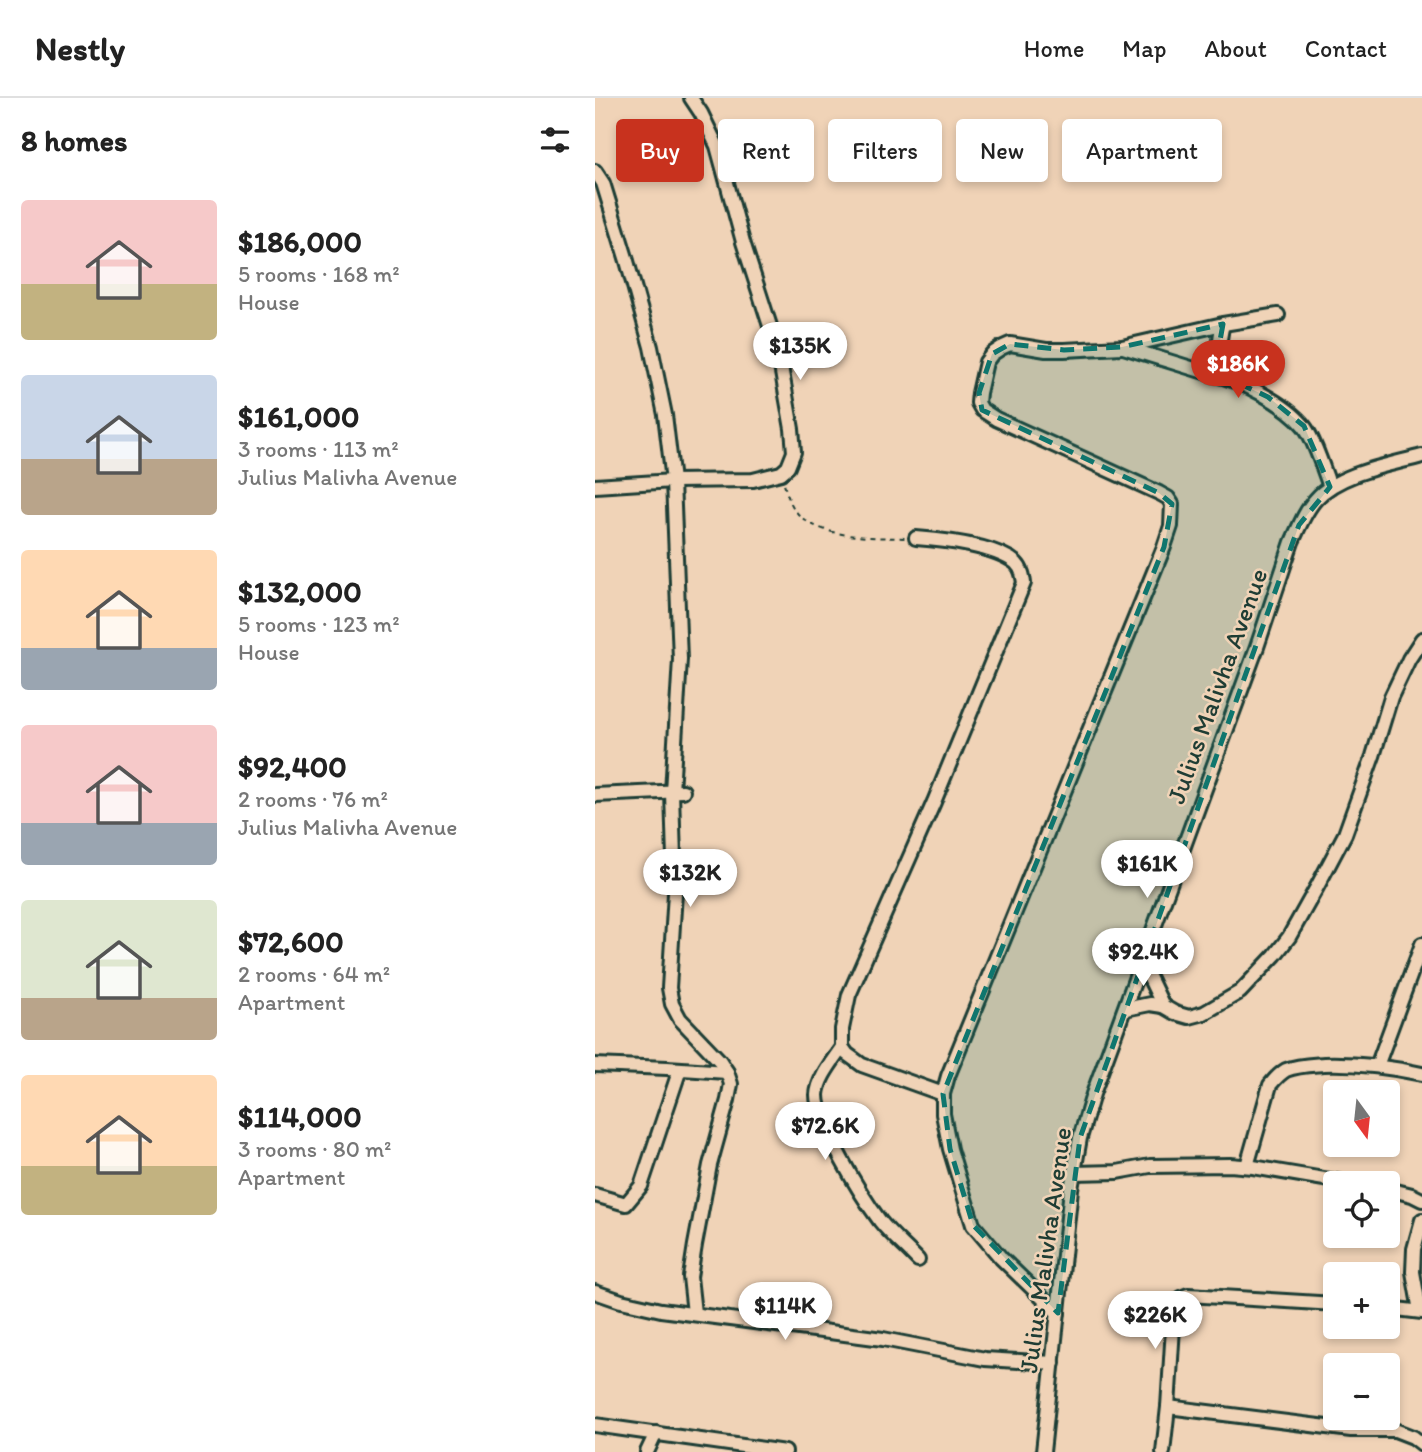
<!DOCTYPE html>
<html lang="en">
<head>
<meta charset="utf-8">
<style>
	:root { --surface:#fff; --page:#f6f6f6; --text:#222; --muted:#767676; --line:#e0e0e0; --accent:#c8321e }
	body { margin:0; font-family:Itim,sans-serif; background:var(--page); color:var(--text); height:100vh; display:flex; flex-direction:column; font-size:26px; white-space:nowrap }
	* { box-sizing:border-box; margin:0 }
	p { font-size:23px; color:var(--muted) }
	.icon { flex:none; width:38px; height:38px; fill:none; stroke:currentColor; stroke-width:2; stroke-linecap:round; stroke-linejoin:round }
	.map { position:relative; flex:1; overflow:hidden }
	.sheet { display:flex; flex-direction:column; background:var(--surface); width:595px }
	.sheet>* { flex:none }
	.guide { position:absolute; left:21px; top:21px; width:665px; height:63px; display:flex; gap:14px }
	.needle { width:46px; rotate:165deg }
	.tools { position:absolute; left:728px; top:982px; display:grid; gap:14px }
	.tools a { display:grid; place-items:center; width:77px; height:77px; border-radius:7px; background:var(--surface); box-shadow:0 4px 10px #0003; font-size:35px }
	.price { position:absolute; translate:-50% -60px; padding:0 16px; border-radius:24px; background:#fff; color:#222; font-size:23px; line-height:46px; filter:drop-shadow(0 2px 4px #0008) }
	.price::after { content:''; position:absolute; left:50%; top:42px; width:21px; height:16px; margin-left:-10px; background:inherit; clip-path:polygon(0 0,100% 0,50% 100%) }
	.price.selected { background:var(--accent); color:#fff }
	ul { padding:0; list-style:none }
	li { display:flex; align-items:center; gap:21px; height:175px; padding:0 21px }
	li span { display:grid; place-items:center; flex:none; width:196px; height:140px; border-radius:7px; color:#555 }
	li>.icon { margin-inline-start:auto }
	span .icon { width:84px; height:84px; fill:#fffc; stroke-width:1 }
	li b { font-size:30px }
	h2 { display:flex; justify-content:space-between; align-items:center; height:84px; padding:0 21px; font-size:30px }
	.pill { padding:0 24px; border-radius:7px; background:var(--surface); box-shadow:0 4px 10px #0003; font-size:24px; line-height:63px }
	.pill.selected { background:var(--accent); color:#fff }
	header { display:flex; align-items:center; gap:42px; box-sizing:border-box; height:98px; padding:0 35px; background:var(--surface); border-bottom:2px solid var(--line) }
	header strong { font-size:33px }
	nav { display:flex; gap:38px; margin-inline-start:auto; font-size:24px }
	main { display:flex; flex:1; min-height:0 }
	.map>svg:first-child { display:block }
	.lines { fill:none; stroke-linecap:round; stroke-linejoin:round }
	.minor-casing { stroke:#1f3d34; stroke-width:18 }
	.path { stroke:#1f3d34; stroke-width:2; stroke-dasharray:5 5; stroke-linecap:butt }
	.minor { stroke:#f0d3b7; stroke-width:12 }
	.marked { fill:#0f766e; fill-opacity:0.2; stroke:#0f766e; stroke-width:5; stroke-dasharray:14 9; stroke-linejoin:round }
	.labels { text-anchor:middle; stroke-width:5; stroke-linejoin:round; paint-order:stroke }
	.street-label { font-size:26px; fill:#1f3d34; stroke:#f0d3b7 }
</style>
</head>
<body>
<header>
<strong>Nestly</strong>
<nav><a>Home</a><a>Map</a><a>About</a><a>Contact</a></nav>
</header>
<main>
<section class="sheet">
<h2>8 homes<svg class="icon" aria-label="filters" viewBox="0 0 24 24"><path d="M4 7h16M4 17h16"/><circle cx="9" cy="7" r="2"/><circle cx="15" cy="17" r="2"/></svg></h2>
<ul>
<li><span style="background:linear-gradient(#f6c9c9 60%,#c2b280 0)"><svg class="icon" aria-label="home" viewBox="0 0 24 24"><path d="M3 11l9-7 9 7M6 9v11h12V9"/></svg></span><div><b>$186,000</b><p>5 rooms · 168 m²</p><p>House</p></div></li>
<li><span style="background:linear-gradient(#c9d6e8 60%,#b9a48a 0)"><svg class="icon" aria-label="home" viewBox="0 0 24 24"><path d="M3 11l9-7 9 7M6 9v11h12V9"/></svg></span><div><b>$161,000</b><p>3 rooms · 113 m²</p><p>Julius Malivha Avenue</p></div></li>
<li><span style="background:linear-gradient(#ffd9b3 70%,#9aa5b1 0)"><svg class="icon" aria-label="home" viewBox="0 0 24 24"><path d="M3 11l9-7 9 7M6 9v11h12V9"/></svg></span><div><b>$132,000</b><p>5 rooms · 123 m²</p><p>House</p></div></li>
<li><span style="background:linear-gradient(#f6c9c9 70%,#9aa5b1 0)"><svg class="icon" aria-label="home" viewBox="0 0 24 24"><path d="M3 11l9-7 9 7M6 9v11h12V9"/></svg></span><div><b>$92,400</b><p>2 rooms · 76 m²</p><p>Julius Malivha Avenue</p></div></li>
<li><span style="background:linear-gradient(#dfe7d0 70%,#b9a48a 0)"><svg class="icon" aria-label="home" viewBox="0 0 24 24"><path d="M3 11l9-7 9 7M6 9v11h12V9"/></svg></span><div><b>$72,600</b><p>2 rooms · 64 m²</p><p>Apartment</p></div></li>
<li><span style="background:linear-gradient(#ffd9b3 65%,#c2b280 0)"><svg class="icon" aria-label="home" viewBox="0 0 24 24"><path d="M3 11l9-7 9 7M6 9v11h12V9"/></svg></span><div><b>$114,000</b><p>3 rooms · 80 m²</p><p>Apartment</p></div></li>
</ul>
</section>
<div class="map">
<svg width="827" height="1354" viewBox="0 0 827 1354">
	<rect width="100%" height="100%" fill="#f0d3b7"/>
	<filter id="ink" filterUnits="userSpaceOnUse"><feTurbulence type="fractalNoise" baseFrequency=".0143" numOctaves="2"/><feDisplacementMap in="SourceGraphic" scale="14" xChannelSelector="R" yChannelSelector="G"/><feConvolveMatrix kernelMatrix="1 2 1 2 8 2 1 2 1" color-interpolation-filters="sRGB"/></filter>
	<g filter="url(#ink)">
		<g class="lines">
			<defs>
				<g id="minor">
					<polyline points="0,73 8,85 32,163 56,249 70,317 78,383 85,561 77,694 80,795 74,890 77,906 85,921 125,963 132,974 136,986 133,1002 115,1067 100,1147 95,1179 99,1215"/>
					<path d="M628,226C623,245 623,260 631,279"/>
					<path d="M528,249L619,277C646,282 691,306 709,328C719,340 729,373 735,389"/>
					<polyline points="0,388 78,383 158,382 186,375 193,369 199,354 197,331 185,263 175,228 148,144 122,48 106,15 96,0"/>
					<path d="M321,440C348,442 401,448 421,465C427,471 428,478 429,485L339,704L254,897L247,931V949L252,956L267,967L348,996"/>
					<polyline points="0,697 88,693"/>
					<polyline points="547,864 568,908 580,915 594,919 609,915 645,894 680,857 694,839 722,789 750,736 778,658 796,599 814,561 827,541"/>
					<polyline points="530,911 555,906 568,908"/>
					<path d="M247,949C238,963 223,980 222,997C222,1025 267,1099 285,1123C296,1137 311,1149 323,1162"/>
					<polyline points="0,967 72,970 132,974"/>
					<polyline points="782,968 827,846"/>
					<path d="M652,1068L675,987C680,981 684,976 691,972C703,967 716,967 729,966C762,965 794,969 827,976"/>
					<polyline points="479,1075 522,1074 555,1068 635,1067 658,1069 753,1085"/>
					<polyline points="793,1091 817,1097 827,1102"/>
					<polyline points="0,1097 31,1106 46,1088 85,971"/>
					<polyline points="0,1194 26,1203 66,1212 288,1241 390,1261 458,1265"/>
					<polyline points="793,1210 827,1214"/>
					<polyline points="825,1213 818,1174 819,1151 827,1122"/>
					<polyline points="463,1215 406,1160 378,1127 355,1051 348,1016 348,996 353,978 569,449 576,428 577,406 573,400 564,395 401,321 387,312 383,305 384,295 391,264 397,256 406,250 415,246 451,252 469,252 527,249 628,226 683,217"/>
					<polyline points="573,1309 756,1332 800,1332 818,1339 827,1346"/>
					<polyline points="0,1327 190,1354"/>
					<polyline points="52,1354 61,1335"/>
					<path d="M448,1354L476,1091L485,1040L498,996L662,549L697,444C704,429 710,413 721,401C744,375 795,367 827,358"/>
					<path d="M568,1354L573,1309L579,1213C581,1203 584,1200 593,1197L740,1206"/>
				</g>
			</defs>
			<use href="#minor" class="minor-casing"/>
			<path class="path" d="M189,386C192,397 196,408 203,416C227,441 278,439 310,440"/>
			<use href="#minor" class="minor"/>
		</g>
	</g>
	<path class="marked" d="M628,226L623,254L631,279L673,299L709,328L735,389L704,427L485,1040L463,1215L378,1127L355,1051L348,996L569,449L577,406L564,395L387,312L384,295L397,256L415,246L469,252L527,249Z"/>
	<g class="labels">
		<g class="street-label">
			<text transform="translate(622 588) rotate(-70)" y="9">Julius Malivha Avenue</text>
			<text transform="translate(450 1152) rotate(-82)" y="9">Julius Malivha Avenue</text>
		</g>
	</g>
</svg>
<div class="tools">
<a><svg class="needle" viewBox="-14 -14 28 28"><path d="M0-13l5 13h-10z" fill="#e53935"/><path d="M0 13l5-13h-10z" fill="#767676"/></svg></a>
<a><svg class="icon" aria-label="locate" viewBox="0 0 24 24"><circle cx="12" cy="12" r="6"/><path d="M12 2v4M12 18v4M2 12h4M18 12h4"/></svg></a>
<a>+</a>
<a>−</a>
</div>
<b class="price" style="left:205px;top:284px">$135K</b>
<b class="price selected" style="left:643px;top:302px">$186K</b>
<b class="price" style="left:552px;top:802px">$161K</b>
<b class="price" style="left:95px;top:811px">$132K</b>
<b class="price" style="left:548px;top:890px">$92.4K</b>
<b class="price" style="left:230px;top:1064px">$72.6K</b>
<b class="price" style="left:190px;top:1244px">$114K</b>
<b class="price" style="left:560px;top:1253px">$226K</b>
<div class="guide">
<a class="pill selected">Buy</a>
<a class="pill">Rent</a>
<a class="pill">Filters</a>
<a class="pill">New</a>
<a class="pill">Apartment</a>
</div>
</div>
</main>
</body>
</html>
